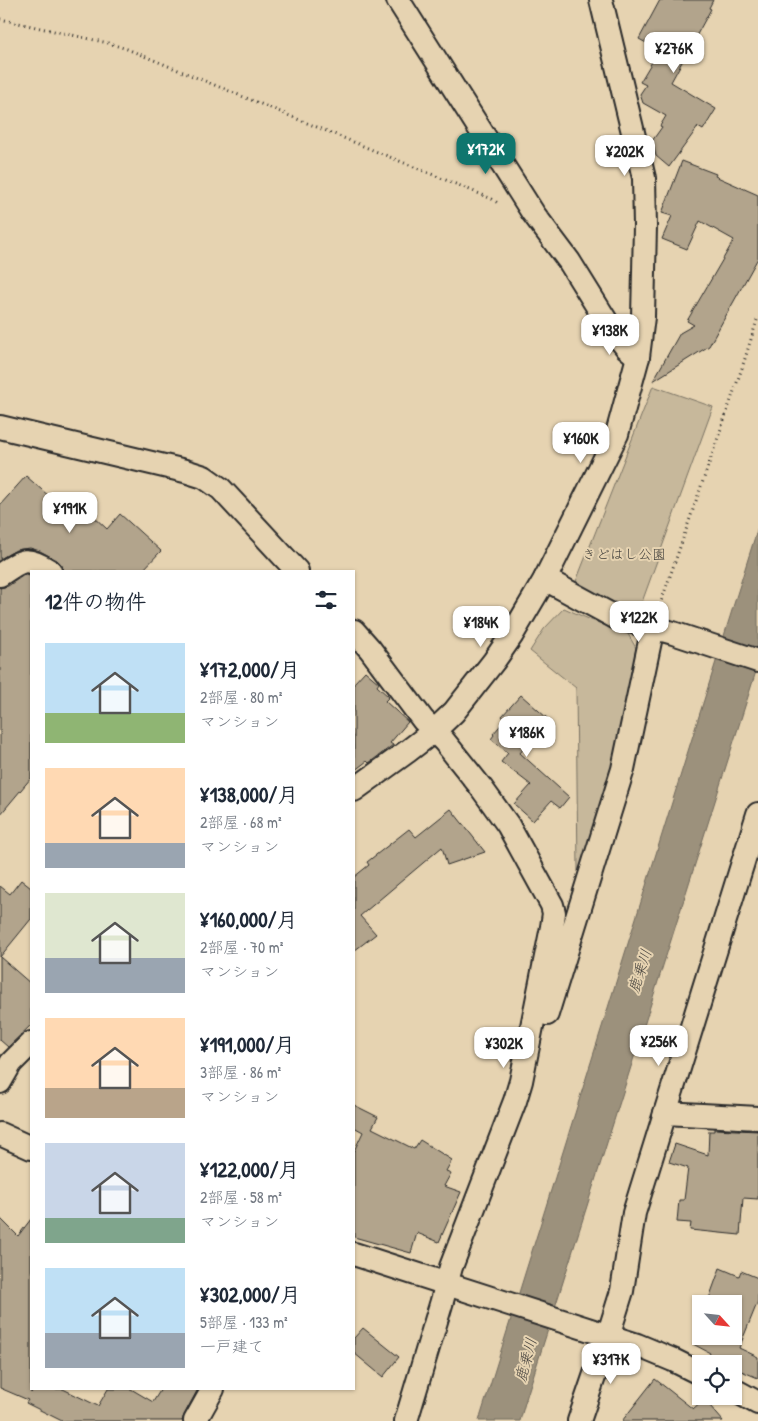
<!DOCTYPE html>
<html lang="ja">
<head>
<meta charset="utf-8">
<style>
	:root { --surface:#fff; --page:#f6f6f7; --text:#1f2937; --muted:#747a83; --accent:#0f766e }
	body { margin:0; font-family:"Patrick Hand","Klee One",sans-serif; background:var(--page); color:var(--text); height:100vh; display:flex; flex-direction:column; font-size:19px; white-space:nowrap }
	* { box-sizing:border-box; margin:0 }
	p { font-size:16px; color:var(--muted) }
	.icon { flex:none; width:28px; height:28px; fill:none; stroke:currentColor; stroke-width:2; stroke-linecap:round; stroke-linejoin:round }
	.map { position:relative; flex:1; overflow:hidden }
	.side { position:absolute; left:30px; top:570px; width:325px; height:820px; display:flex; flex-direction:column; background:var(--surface); border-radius:0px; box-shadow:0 1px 4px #0004 }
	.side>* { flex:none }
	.needle { width:32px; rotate:117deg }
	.fabs { position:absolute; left:692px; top:1295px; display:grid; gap:10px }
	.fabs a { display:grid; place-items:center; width:50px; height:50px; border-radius:0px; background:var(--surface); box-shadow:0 1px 4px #0004; font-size:25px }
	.price { position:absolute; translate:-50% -42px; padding:0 11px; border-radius:10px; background:#fff; color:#222; font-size:16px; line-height:32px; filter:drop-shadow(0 1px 2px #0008) }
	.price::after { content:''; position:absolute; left:50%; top:30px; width:15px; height:11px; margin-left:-8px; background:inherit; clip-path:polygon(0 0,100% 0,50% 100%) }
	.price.on { background:var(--accent); color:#fff }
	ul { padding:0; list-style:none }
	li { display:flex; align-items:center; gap:15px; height:125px; padding:0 15px }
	li span { display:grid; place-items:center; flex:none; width:140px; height:100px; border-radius:0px; color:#555 }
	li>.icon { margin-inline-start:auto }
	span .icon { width:60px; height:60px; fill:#fffc; stroke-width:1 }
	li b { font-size:21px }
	h2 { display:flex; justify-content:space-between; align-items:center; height:60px; padding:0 15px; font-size:21px }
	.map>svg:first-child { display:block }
	.green { fill:#c7b89b; stroke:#797263 }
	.water { fill:#9c917c; stroke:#6f685c }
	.building { fill:#b2a48c; stroke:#2b2b2b }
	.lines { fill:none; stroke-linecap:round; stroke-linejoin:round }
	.minor-casing { stroke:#2b2b2b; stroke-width:26 }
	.path { stroke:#2b2b2b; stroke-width:3; stroke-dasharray:1 4; stroke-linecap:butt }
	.minor { stroke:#e6d3b1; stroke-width:22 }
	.labels { text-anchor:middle; stroke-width:4; stroke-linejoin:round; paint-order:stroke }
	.park-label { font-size:14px; fill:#42403c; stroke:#e6d3b1 }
	.water-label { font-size:15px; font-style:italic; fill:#47443f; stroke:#e6d3b1 }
</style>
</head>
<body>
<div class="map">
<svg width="758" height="1421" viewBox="0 0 758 1421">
	<rect width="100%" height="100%" fill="#e6d3b1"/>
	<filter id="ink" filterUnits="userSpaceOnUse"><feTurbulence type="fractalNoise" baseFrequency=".02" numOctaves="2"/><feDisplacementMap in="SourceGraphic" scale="10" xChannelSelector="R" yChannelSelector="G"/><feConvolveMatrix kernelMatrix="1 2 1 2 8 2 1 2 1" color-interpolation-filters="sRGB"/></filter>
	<g filter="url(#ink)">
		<g class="green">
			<polygon points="653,386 713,407 638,613 575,584"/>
			<polygon points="564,608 591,620 628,634 636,648 617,762 584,871 578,871 576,688 530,651 544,629"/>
		</g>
		<polygon class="water" points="758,527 758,665 526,1399 520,1421 479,1421"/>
		<g class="building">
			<polygon points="660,0 713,0 709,8 711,9 671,82 716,109 703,130 698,127 669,167 656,156 652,141 662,127 660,126 666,116 643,103 640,94 646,85 640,82 659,50 639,39"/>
			<polygon points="682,161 716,174 715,176 758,195 758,258 709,346 653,381 680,333 694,325 687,321 734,240 700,221 687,249 662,239 672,216 662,213"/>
			<polygon points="26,476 66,511 76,500 107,529 120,514 161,551 142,571 63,571 62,565 57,560 40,551 30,548 16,550 0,559 0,505"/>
			<polygon points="24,575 31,576 31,778 0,815 0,588 8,586"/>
			<polygon points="365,671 379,683 377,686 389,697 385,701 408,722 390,743 393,745 369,763 367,761 354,771 354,683"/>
			<polygon points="521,695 547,718 531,737 533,738 520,753 569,797 560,808 551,801 533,821 514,804 531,785 501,762 508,753 491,739 494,735 493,734 505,720 502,716"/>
			<polygon points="451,809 485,852 447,865 442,847 360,916 376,934 354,951 354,877 369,865 367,862 409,829 416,837"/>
			<polygon points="21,880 31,888 31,919 0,957 31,984 31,1025 8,1047 0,1040 0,886 10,894"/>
			<polygon points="354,1105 378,1117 372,1128 414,1149 420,1140 452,1160 446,1171 451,1173 444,1186 461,1192 439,1242 417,1233 411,1253 354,1237 354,1151 363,1132 354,1127"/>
			<polygon points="714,1129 758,1131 758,1199 743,1198 740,1235 690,1230 691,1223 677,1222 679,1200 684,1200 688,1168 669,1162 675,1144 708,1155 709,1131 714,1131"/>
			<polygon points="0,1218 18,1236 31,1219 31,1393 33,1389 63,1389 98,1406 108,1389 131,1389 153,1402 161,1389 198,1389 184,1415 182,1421 62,1421 26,1403 28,1400 0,1388"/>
			<polygon points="720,1268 739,1276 741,1271 758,1278 758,1301 739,1348 758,1357 758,1378 734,1368 734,1364 722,1364 708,1358 710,1353 693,1344 701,1320 701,1336 734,1336 734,1304 707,1304"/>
			<polygon points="363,1328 399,1357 383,1377 354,1353 354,1338"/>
			<polygon points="655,1379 693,1409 704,1399 723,1421 622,1421"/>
		</g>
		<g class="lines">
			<defs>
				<g id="minor">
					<polyline points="398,0 533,213 569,261 610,327 626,347 638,357"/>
					<polyline points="0,427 185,471 204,477 221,489 297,571"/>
					<path d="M0,575C23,559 25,556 50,571"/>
					<polyline points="545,579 615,617 673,633 758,661"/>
					<polyline points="354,631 370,649 423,720 444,741 480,786 508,825 552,905 554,913 552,927 521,1081 515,1101 451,1267 442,1301 406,1421"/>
					<polyline points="354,790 408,751 434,731 454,712 494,661 512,635 545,579 617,434 638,357 643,317 645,226 644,178 601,0"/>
					<polyline points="547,1014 623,769 653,627"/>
					<polyline points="0,1082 11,1063 31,1043"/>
					<polyline points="665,1113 758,1118"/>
					<polyline points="0,1134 31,1148"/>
					<polyline points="354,1254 637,1345 673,1360 701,1374"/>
					<polyline points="734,1390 758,1403"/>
					<polyline points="195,1421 213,1389"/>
					<polyline points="579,1421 608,1336 622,1291 634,1213 758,814"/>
				</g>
			</defs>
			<use href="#minor" class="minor-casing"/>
			<g class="path">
				<polyline points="0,19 108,43 127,49 492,199 499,204"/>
				<polyline points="660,605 742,368 758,317"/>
			</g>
			<use href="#minor" class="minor"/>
		</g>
	</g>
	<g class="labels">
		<g class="park-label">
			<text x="624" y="559">きどはし公園</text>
		</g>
		<g class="water-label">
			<text transform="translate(640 971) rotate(-72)" y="5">鹿乗川</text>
			<text transform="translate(526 1360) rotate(-75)" y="5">鹿乗川</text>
		</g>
	</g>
</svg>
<div class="fabs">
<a><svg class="needle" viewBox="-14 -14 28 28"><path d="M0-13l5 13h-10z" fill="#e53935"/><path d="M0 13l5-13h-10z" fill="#747a83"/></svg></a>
<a><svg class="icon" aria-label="locate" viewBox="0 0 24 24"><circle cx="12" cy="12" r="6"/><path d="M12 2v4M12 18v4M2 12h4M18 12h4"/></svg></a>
</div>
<b class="price" style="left:674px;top:74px">¥276K</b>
<b class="price on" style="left:486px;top:175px">¥172K</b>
<b class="price" style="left:625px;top:177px">¥202K</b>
<b class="price" style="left:610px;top:356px">¥138K</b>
<b class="price" style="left:581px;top:464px">¥160K</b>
<b class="price" style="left:70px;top:534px">¥191K</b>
<b class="price" style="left:639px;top:643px">¥122K</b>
<b class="price" style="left:481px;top:648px">¥184K</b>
<b class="price" style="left:527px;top:758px">¥186K</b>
<b class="price" style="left:659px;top:1067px">¥256K</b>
<b class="price" style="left:504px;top:1069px">¥302K</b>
<b class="price" style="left:611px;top:1385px">¥317K</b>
<section class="side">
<h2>12件の物件<svg class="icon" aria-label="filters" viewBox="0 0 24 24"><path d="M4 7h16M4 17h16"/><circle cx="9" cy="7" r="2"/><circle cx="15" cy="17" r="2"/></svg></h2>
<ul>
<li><span style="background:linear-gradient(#bfe0f5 70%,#8fb573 0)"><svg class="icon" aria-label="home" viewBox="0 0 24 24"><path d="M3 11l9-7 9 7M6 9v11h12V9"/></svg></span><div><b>¥172,000/月</b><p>2部屋 · 80 m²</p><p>マンション</p></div></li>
<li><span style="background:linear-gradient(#ffd9b3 75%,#9aa5b1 0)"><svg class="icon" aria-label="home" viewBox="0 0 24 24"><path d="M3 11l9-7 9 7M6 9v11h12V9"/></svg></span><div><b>¥138,000/月</b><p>2部屋 · 68 m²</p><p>マンション</p></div></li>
<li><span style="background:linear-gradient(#dfe7d0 65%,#9aa5b1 0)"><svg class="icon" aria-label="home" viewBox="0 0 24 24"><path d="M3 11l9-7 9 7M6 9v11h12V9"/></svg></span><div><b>¥160,000/月</b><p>2部屋 · 70 m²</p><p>マンション</p></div></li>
<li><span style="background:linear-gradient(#ffd9b3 70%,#b9a48a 0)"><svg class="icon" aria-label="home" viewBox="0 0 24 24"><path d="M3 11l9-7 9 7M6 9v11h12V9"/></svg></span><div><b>¥191,000/月</b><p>3部屋 · 86 m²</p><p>マンション</p></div></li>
<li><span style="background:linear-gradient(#c9d6e8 75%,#7fa58c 0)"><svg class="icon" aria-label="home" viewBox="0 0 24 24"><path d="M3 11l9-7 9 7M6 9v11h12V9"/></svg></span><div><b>¥122,000/月</b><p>2部屋 · 58 m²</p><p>マンション</p></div></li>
<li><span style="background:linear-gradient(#bfe0f5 65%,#9aa5b1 0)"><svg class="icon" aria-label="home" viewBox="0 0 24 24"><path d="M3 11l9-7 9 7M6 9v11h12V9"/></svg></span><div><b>¥302,000/月</b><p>5部屋 · 133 m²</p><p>一戸建て</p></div></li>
</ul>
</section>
</div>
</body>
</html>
